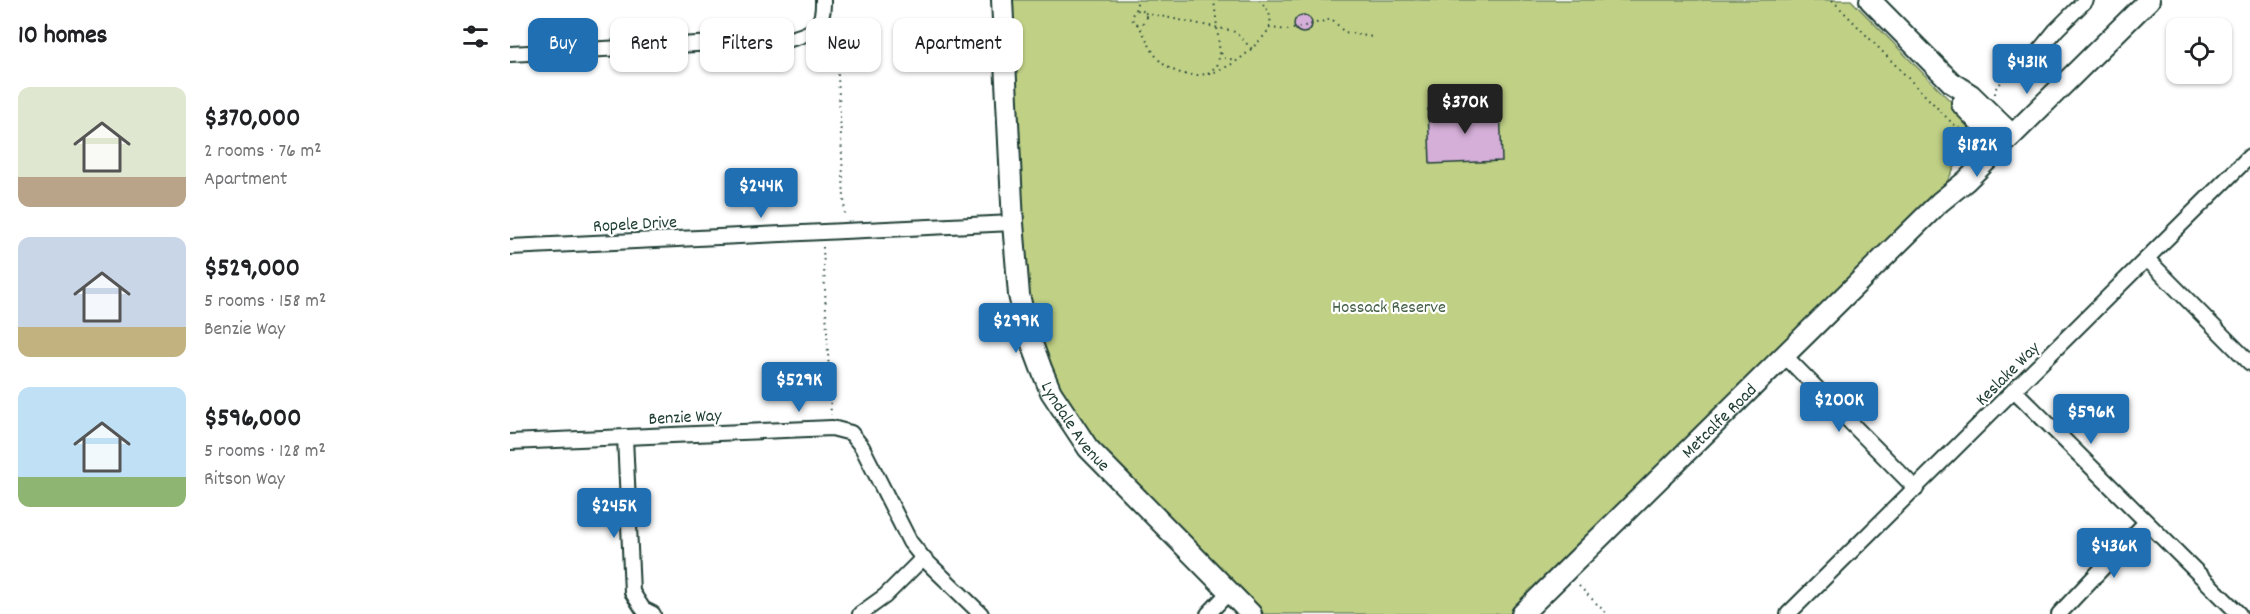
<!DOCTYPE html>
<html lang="en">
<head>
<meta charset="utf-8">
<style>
	:root { --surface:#fff; --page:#f6f6f6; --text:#202124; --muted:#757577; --accent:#1f6fb2 }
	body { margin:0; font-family:Dekko,sans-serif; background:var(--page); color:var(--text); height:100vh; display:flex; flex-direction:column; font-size:22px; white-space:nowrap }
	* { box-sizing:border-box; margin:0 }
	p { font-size:20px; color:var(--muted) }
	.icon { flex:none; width:33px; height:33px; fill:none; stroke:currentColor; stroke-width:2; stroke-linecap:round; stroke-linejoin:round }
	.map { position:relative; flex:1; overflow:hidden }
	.side { display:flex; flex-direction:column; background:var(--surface); width:510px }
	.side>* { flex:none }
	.guide { position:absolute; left:18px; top:18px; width:570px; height:54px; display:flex; gap:12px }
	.controls { position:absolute; left:1656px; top:18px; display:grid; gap:12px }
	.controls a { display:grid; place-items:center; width:66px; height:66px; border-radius:12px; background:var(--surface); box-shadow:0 2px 4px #0004; font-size:30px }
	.price { position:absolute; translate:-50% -51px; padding:0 14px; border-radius:6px; background:var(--accent); color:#fff; font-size:20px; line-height:39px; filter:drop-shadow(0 2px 3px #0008) }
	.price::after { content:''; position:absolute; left:50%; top:36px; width:18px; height:14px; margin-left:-9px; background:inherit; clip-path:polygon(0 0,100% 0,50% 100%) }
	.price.selected { background:#222; color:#fff }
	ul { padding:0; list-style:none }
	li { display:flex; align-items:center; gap:18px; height:150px; padding:0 18px }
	li span { display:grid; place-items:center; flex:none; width:168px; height:120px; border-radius:12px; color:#555 }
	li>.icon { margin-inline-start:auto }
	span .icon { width:72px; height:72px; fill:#fffc; stroke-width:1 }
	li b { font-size:26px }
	h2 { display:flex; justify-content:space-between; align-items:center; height:72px; padding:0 18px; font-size:26px }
	.pill { padding:0 21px; border-radius:12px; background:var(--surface); box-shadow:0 2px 4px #0004; font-size:21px; line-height:54px }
	.pill.selected { background:var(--accent); color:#fff }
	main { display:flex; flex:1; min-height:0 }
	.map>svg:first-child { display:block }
	.green { fill:#c0d186; stroke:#70875d; stroke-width:1.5 }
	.building { fill:#d5afd8; stroke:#1f3d34; stroke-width:1.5 }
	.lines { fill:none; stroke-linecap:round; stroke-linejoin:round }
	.street-casing { stroke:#1f3d34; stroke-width:18 }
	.secondary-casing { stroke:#1f3d34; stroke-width:24 }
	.path { stroke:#1f3d34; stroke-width:2; stroke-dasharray:1.5 4.5; stroke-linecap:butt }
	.street { stroke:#fff; stroke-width:14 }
	.secondary { stroke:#fff; stroke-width:20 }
	.labels { text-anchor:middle; stroke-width:4.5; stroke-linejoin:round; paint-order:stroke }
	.street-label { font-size:18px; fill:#1f3d34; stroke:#fff }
	.park-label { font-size:18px; fill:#476248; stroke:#fff }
</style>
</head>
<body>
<main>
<section class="side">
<h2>10 homes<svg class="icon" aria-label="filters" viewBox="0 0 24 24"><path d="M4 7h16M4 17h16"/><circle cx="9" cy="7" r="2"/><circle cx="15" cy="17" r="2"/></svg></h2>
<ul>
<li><span style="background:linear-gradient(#dfe7d0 75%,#b9a48a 0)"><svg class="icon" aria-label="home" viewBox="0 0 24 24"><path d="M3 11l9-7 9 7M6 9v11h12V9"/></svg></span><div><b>$370,000</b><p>2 rooms · 76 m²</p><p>Apartment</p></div></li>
<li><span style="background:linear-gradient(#c9d6e8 75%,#c2b280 0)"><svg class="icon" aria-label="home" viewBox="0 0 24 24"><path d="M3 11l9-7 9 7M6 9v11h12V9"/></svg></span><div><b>$529,000</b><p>5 rooms · 158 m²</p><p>Benzie Way</p></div></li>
<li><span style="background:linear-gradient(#bfe0f5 75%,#8fb573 0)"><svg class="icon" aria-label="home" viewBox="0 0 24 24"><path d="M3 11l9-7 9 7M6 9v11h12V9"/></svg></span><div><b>$596,000</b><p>5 rooms · 128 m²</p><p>Ritson Way</p></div></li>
</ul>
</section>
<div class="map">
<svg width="1740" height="614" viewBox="0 0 1740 614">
	<rect width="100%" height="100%" fill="#fff"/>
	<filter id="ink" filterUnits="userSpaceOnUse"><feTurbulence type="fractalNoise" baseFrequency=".0167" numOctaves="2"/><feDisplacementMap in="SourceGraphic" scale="12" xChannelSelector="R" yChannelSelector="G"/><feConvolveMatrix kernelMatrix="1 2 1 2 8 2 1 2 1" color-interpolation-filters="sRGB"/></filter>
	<g filter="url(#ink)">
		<polygon class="green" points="500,0 1341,0 1466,127 1468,136 1464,148 1444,168 1428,200 1002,614 754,614 619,478 583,439 557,403 538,364 526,332 517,296 511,220"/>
		<g class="building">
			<circle cx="793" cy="24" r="9"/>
			<polygon points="990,106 992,161 920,164 918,109"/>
		</g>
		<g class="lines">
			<defs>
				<g id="street">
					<path d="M0,54L280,39C304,33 314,27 313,0"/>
					<polyline points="1519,63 1546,30 1576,0"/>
					<polyline points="0,247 503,223"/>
					<polyline points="1637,259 1740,363"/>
					<polyline points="1274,355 1406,489"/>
					<polyline points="1504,390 1729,614"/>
					<polyline points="115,437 122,592 133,609 143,614"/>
					<polyline points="0,442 322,428 341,433 352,447 400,542 413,558 471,614"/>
					<polyline points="350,614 375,596 413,558"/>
					<polyline points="698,614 719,592"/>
					<polyline points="1278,614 1740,156"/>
					<polyline points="1549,614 1636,522"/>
				</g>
				<g id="secondary">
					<path id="s1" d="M492,0L503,223L509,295L518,333L531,368L541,392L578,448L741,614"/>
					<polyline points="1360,0 1442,83 1461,95 1502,135"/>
					<polyline points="1452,104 1491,145"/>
					<path id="s2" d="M1012,614L1430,202L1456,181L1639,0"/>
				</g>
			</defs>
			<use href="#street" class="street-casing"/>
			<use href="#secondary" class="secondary-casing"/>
			<g class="path">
				<polyline points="1322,0 1442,123 1451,130"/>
				<circle cx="629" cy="17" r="7"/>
				<polyline points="625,10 628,0"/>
				<polyline points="635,13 719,30 725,32 742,49"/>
				<path d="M627,24C638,37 640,55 656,66C687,87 725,68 747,43C752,38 759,32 760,24C762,14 756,7 749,0"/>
				<polyline points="759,28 779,30 822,19 834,32 862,37"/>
				<polyline points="316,36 321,40 327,55 335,218"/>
				<polyline points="711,53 714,58 726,60"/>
				<polyline points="698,73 707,66 710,54 704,0"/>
				<polyline points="1500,73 1512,75"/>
				<polyline points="1524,76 1528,77 1538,68 1540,62"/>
				<polyline points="1485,94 1485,89 1500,73 1506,70"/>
				<polyline points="313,247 321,415"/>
				<polyline points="1069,586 1097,614"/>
			</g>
			<use href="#street" class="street"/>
			<use href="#secondary" class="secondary"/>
		</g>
	</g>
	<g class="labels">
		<g class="street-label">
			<text transform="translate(125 223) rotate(-3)" y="6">Ropele Drive</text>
			<text transform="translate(1497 373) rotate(-45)" y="6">Keslake Way</text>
			<text transform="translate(175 416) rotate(-3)" y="6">Benzie Way</text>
			<text dy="6" stroke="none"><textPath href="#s2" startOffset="276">Metcalfe Road</textPath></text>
			<text dy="6" stroke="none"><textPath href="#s1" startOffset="440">Lyndale Avenue</textPath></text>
		</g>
		<g class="park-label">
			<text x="879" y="312">Hossack Reserve</text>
		</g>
	</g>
</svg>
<div class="controls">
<a><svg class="icon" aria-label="locate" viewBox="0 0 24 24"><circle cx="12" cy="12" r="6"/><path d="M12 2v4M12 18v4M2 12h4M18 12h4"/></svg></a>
</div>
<b class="price" style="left:1517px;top:95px">$431K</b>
<b class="price selected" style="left:955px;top:135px">$370K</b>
<b class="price" style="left:1467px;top:178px">$182K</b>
<b class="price" style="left:251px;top:219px">$244K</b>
<b class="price" style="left:506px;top:354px">$299K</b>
<b class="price" style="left:289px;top:413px">$529K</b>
<b class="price" style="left:1329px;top:433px">$200K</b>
<b class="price" style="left:1581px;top:445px">$596K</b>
<b class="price" style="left:104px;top:539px">$245K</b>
<b class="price" style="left:1604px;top:579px">$436K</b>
<div class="guide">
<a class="pill selected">Buy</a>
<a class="pill">Rent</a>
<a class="pill">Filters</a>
<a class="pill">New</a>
<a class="pill">Apartment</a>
</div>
</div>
</main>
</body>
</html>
